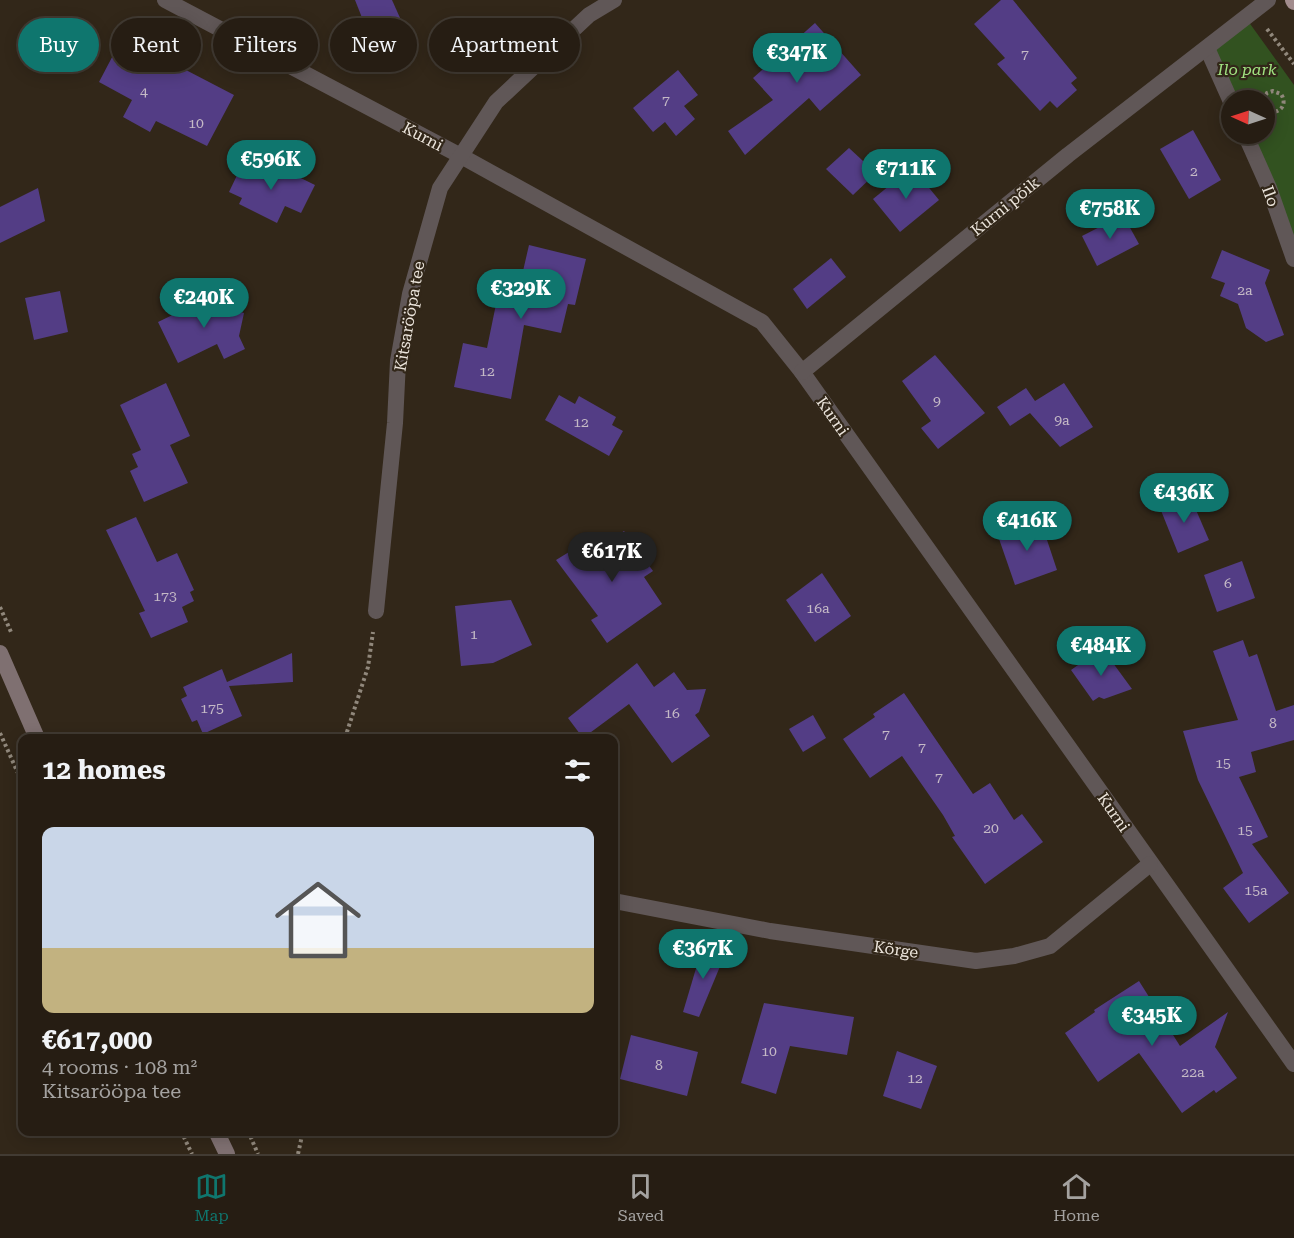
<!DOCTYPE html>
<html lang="en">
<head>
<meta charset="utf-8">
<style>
	:root { --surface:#261d13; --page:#322a21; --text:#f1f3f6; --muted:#a4a2a0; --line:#423b33; --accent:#0f766e }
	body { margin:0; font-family:"Roboto Serif",serif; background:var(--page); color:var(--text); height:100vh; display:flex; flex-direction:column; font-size:22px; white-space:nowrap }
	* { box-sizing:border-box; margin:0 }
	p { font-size:20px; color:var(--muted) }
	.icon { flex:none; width:33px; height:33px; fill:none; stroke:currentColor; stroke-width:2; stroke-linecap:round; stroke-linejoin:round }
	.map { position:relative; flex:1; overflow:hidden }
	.details { position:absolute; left:18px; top:734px; width:600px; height:402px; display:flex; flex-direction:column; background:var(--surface); border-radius:12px; box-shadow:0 3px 15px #0003,0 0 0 2px var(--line) }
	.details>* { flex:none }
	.guide { position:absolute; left:18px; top:18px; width:600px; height:54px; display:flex; gap:12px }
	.needle { width:39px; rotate:273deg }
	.tools { position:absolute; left:1221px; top:90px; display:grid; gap:12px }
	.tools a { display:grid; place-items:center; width:54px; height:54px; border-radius:50%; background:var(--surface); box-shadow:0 3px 15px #0003,0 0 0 2px var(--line); font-size:30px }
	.price { position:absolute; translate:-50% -51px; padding:0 14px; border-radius:21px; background:var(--accent); color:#fff; font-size:20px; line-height:39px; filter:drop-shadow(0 2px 3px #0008) }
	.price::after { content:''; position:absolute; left:50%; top:36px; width:18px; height:14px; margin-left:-9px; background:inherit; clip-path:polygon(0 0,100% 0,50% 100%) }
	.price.current { background:#222; color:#fff }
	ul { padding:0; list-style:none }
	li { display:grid; align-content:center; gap:12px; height:318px; padding:0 24px }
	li+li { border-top:2px solid var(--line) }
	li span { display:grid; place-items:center; height:186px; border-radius:12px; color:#555 }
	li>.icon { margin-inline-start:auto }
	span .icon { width:108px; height:108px; fill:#fffc; stroke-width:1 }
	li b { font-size:26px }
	h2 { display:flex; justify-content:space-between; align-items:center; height:72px; padding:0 24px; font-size:26px }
	.pill { padding:0 21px; border-radius:27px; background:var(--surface); box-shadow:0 3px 15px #0003,0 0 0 2px var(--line); font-size:21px; line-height:54px }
	.pill.current { background:var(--accent); color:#fff }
	.menu { display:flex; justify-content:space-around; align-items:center; height:84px; border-top:2px solid var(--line); background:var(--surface); font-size:16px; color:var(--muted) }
	.menu a { display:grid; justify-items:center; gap:3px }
	.menu .current { color:var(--accent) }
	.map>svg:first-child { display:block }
	.green { fill:#325220 }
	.building { fill:#533d85 }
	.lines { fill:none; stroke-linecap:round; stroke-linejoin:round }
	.path { stroke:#91887c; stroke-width:4; stroke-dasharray:3 3; stroke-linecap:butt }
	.minor { stroke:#605757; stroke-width:16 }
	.secondary { stroke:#7f7071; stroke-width:16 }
	.trunk { stroke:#a28c8d; stroke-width:16 }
	.labels { text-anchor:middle; stroke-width:4.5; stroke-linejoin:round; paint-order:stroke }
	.number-label { font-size:14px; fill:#c5bac6 }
	.park-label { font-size:16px; font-style:italic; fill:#a1e381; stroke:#322719 }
	.street-label { font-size:16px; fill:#ebe4db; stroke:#322719 }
</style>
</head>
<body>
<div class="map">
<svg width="1294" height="1154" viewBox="0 0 1294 1154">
	<rect width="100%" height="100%" fill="#322719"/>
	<polygon class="green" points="1243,14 1294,85 1294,259 1245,134 1264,134 1264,100 1232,100 1207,48"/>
	<g class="building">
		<polygon points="355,0 392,0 405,29 372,43"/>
		<polygon points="1001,0 1013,0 1077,78 1071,83 1077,90 1057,108 1050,101 1040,111 997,64 1005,58 974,24"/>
		<polygon points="815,23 861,75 820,111 809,98 745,155 728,131 773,100 753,78"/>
		<polygon points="141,38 187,63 184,69 234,95 207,146 156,121 150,132 123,117 132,100 99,82 120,42 135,50"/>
		<polygon points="678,70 698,95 684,106 695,119 676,136 665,122 653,132 633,108"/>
		<polygon points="1193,130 1221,180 1189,199 1160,149"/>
		<polygon points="849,148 876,173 853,195 826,169"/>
		<polygon points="262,159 315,185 301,213 285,206 277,223 239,204 242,198 229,192 241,167 254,174"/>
		<polygon points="912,167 939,200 900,232 873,199"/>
		<polygon points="38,188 45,221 0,243 0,207"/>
		<polygon points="1123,215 1139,244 1097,266 1082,236"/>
		<polygon points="529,245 586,259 575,305 568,304 561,333 524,325 511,399 454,387 463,343 487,348 501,280 520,284"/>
		<polygon points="1222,250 1270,270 1265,283 1284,335 1266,342 1246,328 1238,304 1220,296 1225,283 1211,278"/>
		<polygon points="831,258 846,277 807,309 793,289"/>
		<polygon points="60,291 68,332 34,340 25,298"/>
		<polygon points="218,293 225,307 244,313 239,336 245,349 224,359 217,344 178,363 158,322"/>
		<polygon points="935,355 985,413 938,449 921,428 931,421 902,381"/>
		<polygon points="166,383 190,436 170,445 188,483 144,502 130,471 138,467 132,454 141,450 120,405"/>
		<polygon points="1064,383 1093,427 1060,447 1030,413 1010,426 997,407 1026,388 1035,401"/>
		<polygon points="559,395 575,404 579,396 616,417 612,425 623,431 609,456 545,420"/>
		<polygon points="1190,496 1209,540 1178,553 1160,508"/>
		<polygon points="136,517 157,562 177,553 194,590 190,592 194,601 182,607 188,622 151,638 139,613 145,611 106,530"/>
		<polygon points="1040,519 1057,570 1015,585 997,533"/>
		<polygon points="624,531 653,571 644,577 662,604 607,643 591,620 598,616 556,560 590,539 598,549"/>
		<polygon points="1242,561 1255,598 1217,612 1204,575"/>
		<polygon points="822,573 851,616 815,642 786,600"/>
		<polygon points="511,600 532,645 493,663 461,666 455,606"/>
		<polygon points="1243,640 1249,657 1257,654 1276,711 1294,705 1294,740 1251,752 1256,772 1239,777 1268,837 1252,844 1289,893 1249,923 1223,888 1243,873 1198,780 1183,731 1238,720 1213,651"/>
		<polygon points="1102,648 1132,689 1104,699 1099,697 1093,701 1071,670"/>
		<polygon points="292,653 293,682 229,686 242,716 203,734 197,720 192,722 181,699 187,696 183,687 222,669 227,682"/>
		<polygon points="637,663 654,687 674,672 687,690 706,689 699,712 695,715 710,736 672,763 629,704 583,738 568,718"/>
		<polygon points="904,693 973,794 990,783 1014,820 1022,814 1043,842 985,884 952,837 955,836 943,815 902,756 870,778 843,739 875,717 873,714"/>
		<polygon points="813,715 826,738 803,752 789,729"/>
		<polygon points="703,945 726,952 699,1017 683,1012"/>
		<polygon points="1139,981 1180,1046 1228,1012 1215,1047 1237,1078 1216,1093 1214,1090 1182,1113 1139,1053 1098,1082 1065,1033 1095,1012 1094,1010"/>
		<polygon points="764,1003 854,1017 847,1055 790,1046 776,1094 741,1083"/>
		<polygon points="631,1035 698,1052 687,1096 620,1079"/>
		<polygon points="897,1051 937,1066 921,1109 883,1096"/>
	</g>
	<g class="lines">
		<g class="path">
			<polyline points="1267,29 1294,64"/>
			<path d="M1263,100L1267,93L1273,91L1281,94C1287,103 1282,112 1272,112L1264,106"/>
			<polyline points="0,607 11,632"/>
			<polyline points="0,733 22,782"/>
			<polyline points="345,738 368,667 373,632"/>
			<polyline points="181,1131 192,1154"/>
			<polyline points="248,1131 258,1154"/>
			<polyline points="298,1154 303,1131"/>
		</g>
		<g class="minor">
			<polyline points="165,0 461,156 762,322 802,372 1294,1064"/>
			<polyline points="1207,48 1232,104"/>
			<polyline points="1245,134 1269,188 1294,259"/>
			<polyline points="802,372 1068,155 1268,0"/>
			<polyline points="376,611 395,423 398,361 410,294 440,188 496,102 589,15 614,0"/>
			<polyline points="614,901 770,931 976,961 1014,956 1050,946 1150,864"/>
		</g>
		<g class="secondary">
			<polyline points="0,653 37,738"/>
			<polyline points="216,1131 227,1154"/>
		</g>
		<polyline class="trunk" points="1293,0 1294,2"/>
	</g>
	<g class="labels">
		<g class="number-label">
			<text x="1025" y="59">7</text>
			<text x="144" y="96">4</text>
			<text x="666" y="105">7</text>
			<text x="196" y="128">10</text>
			<text x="1194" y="176">2</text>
			<text x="1245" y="295">2a</text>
			<text x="487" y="376">12</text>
			<text x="937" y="406">9</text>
			<text x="1062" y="425">9a</text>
			<text x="581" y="427">12</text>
			<text x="1228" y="588">6</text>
			<text x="165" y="601">173</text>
			<text x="818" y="613">16a</text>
			<text x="474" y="639">1</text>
			<text x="212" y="713">175</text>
			<text x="672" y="718">16</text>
			<text x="1273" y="728">8</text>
			<text x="886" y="739">7</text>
			<text x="922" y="752">7</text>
			<text x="1223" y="768">15</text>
			<text x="939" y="782">7</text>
			<text x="991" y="833">20</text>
			<text x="1245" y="835">15</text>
			<text x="1256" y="895">15a</text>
			<text x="769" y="1056">10</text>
			<text x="659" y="1070">8</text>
			<text x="1193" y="1077">22a</text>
			<text x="915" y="1083">12</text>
		</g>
		<g class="park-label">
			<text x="1247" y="75">Ilo park</text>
		</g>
		<g class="street-label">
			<text transform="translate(423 136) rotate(28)" y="6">Kurni</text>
			<text transform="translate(1271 196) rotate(69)" y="6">Ilo</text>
			<text transform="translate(1005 206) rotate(-39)" y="6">Kurni põik</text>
			<text transform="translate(409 316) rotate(-80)" y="6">Kitsarööpa tee</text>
			<text transform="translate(833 416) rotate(55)" y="6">Kurni</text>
			<text transform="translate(1114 812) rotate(55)" y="6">Kurni</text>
			<text transform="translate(896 949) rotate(8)" y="6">Kõrge</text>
		</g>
	</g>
</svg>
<div class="tools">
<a><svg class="needle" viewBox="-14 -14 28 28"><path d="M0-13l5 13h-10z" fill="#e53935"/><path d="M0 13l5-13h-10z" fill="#a4a2a0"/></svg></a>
</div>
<b class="price" style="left:797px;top:84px">€347K</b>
<b class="price" style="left:271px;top:191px">€596K</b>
<b class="price" style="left:906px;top:200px">€711K</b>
<b class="price" style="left:1110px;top:240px">€758K</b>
<b class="price" style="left:521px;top:320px">€329K</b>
<b class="price" style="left:204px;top:329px">€240K</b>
<b class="price" style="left:1184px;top:524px">€436K</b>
<b class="price" style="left:1027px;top:552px">€416K</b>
<b class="price current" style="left:612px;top:583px">€617K</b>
<b class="price" style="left:1101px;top:677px">€484K</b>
<b class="price" style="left:703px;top:980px">€367K</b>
<b class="price" style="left:1152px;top:1047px">€345K</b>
<div class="guide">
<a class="pill current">Buy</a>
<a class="pill">Rent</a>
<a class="pill">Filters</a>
<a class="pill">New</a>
<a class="pill">Apartment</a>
</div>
<section class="details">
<h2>12 homes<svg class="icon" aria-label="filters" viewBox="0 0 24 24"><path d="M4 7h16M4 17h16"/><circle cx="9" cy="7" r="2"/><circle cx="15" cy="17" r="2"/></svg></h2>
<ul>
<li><span style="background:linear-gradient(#c9d6e8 65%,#c2b280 0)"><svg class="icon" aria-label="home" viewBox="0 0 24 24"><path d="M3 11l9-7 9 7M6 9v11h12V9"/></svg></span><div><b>€617,000</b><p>4 rooms · 108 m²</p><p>Kitsarööpa tee</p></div></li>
</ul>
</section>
</div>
<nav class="menu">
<a class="current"><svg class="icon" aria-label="map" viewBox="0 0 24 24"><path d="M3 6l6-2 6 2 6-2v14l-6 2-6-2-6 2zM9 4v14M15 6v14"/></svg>Map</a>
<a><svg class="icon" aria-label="saved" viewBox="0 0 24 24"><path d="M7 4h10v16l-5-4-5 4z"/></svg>Saved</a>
<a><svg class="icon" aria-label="home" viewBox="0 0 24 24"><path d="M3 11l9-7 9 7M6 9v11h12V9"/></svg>Home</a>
</nav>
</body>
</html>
